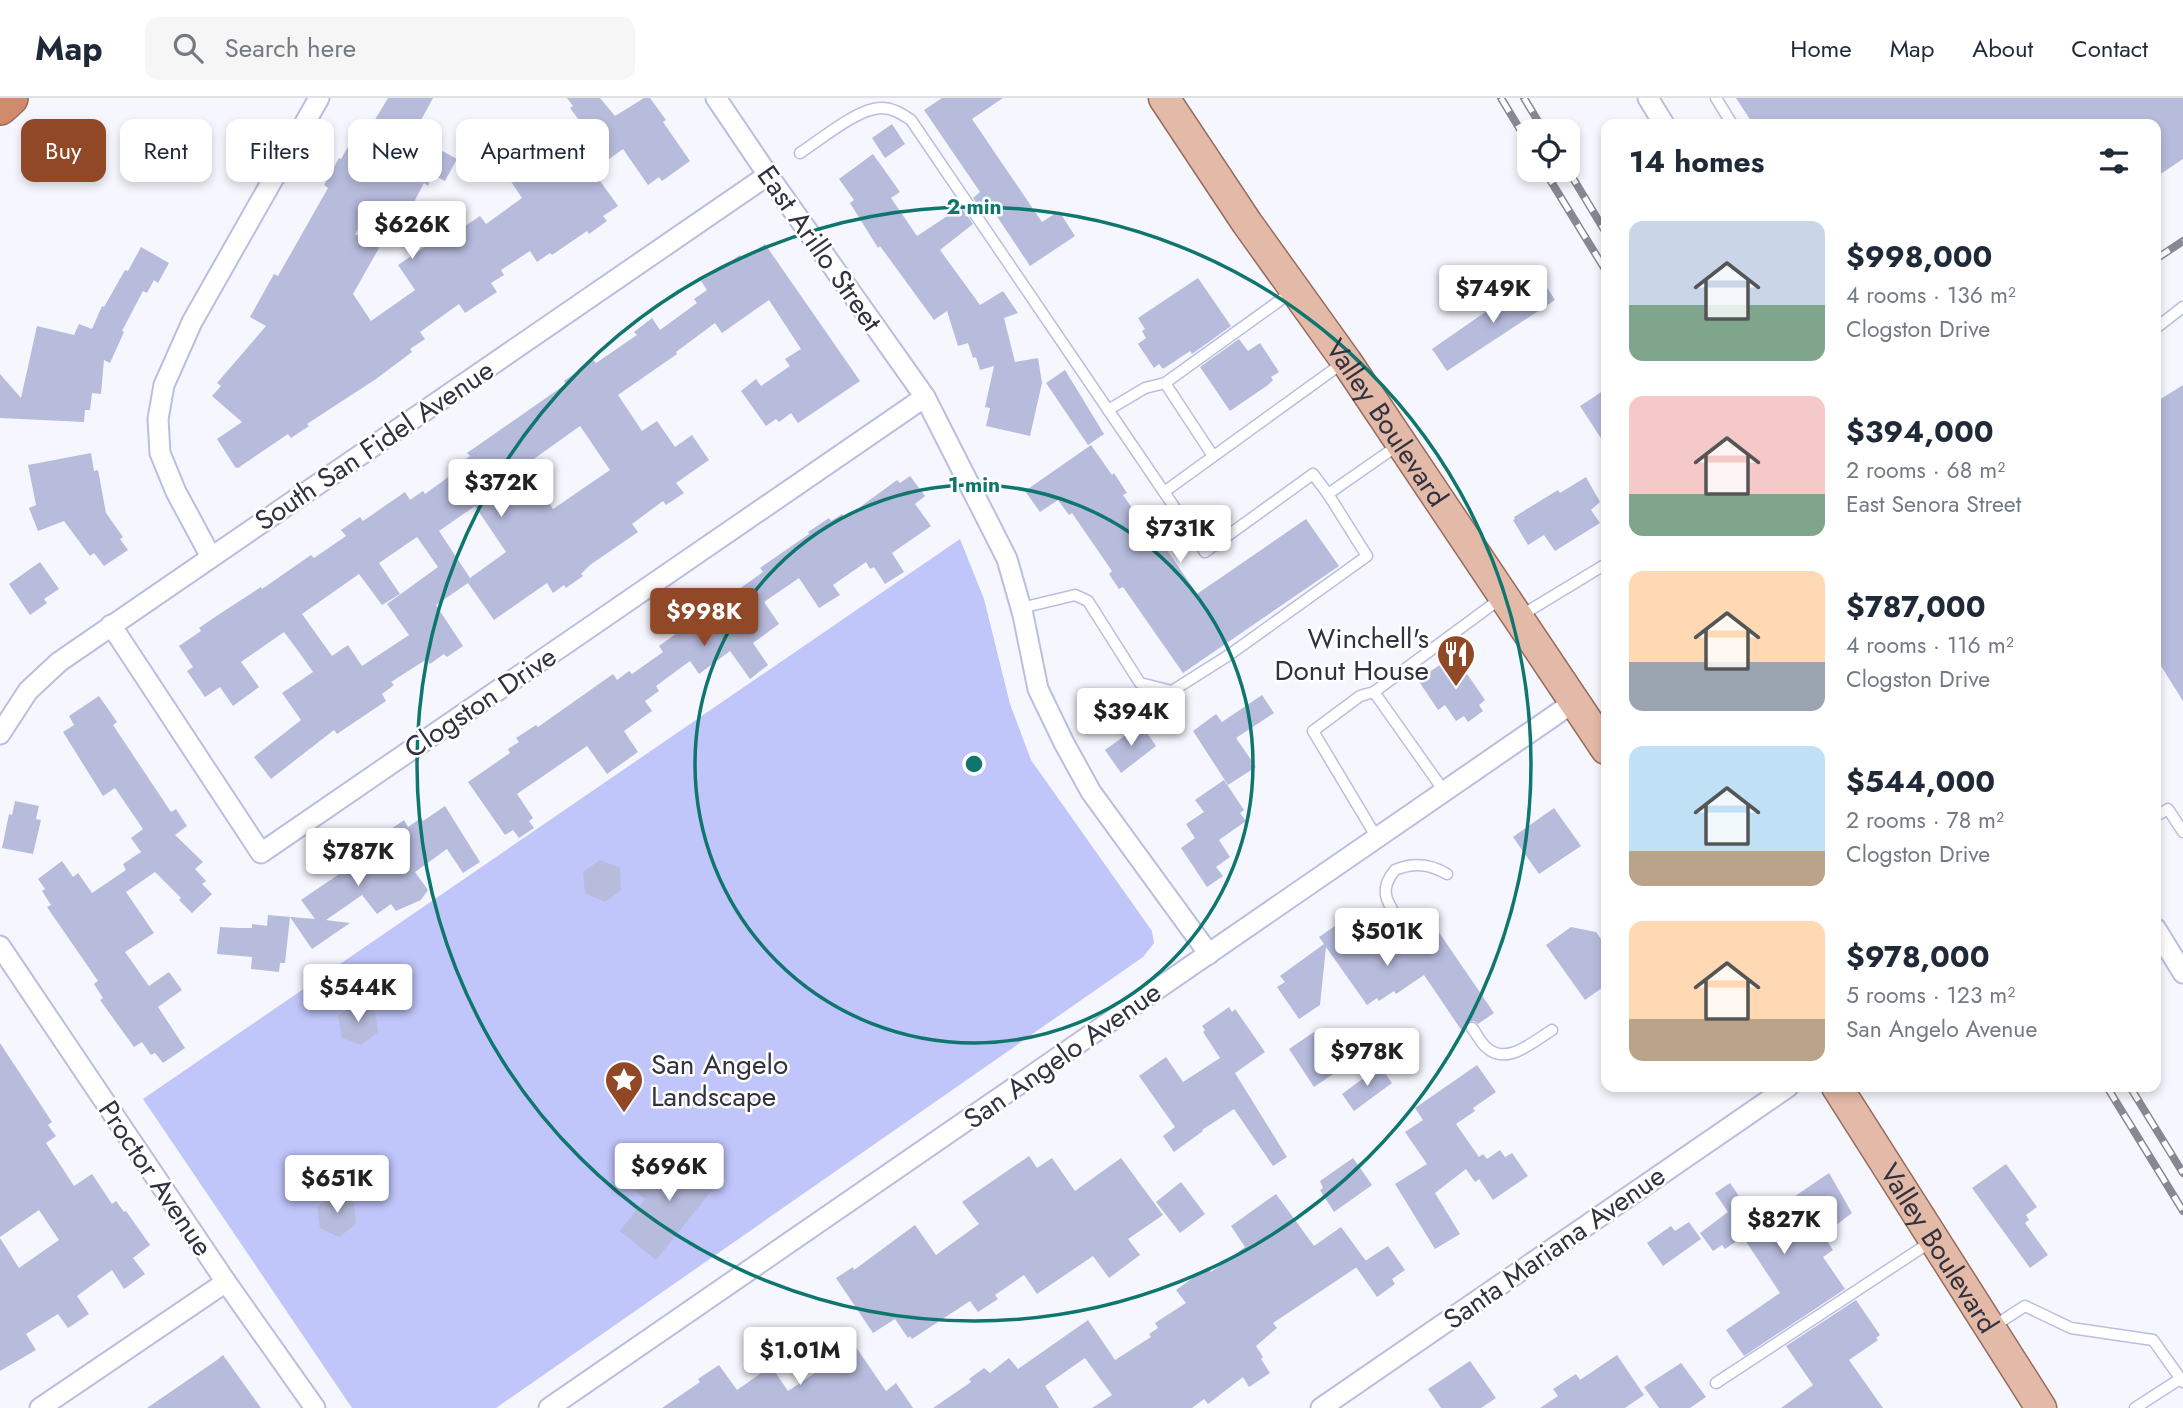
<!DOCTYPE html>
<html lang="en">
<head>
<meta charset="utf-8">
<style>
	:root { --surface:#fff; --page:#f6f6f7; --text:#1f2937; --muted:#747a83; --line:#e0e1e3; --accent:#904826 }
	body { margin:0; font-family:Jost,sans-serif; background:var(--page); color:var(--text); height:100vh; display:flex; flex-direction:column; font-size:26px; white-space:nowrap }
	* { box-sizing:border-box; margin:0 }
	p { font-size:23px; color:var(--muted) }
	.icon { flex:none; width:38px; height:38px; fill:none; stroke:currentColor; stroke-width:2; stroke-linecap:round; stroke-linejoin:round }
	.map { position:relative; flex:1; overflow:hidden }
	.details { position:absolute; left:1601px; top:21px; width:560px; height:973px; display:flex; flex-direction:column; background:var(--surface); border-radius:14px; box-shadow:0 4px 10px #0003 }
	.details>* { flex:none }
	.hud { position:absolute; left:21px; top:21px; width:665px; height:63px; display:flex; gap:14px }
	.controls { position:absolute; left:1517px; top:21px; display:grid; gap:14px }
	.controls a { display:grid; place-items:center; width:63px; height:63px; border-radius:14px; background:var(--surface); box-shadow:0 4px 10px #0003; font-size:35px }
	.price { position:absolute; translate:-50% -60px; padding:0 16px; border-radius:7px; background:#fff; color:#222; font-size:23px; line-height:46px; filter:drop-shadow(0 2px 4px #0008) }
	.price::after { content:''; position:absolute; left:50%; top:42px; width:21px; height:16px; margin-left:-10px; background:inherit; clip-path:polygon(0 0,100% 0,50% 100%) }
	.price.current { background:var(--accent); color:#fff }
	ul { padding:0; list-style:none }
	li { display:flex; align-items:center; gap:21px; height:175px; padding:0 28px }
	li span { display:grid; place-items:center; flex:none; width:196px; height:140px; border-radius:14px; color:#555 }
	li>.icon { margin-inline-start:auto }
	span .icon { width:84px; height:84px; fill:#fffc; stroke-width:1 }
	li b { font-size:30px }
	h2 { display:flex; justify-content:space-between; align-items:center; height:84px; padding:0 28px; font-size:30px }
	.chip { padding:0 24px; border-radius:14px; background:var(--surface); box-shadow:0 4px 10px #0003; font-size:24px; line-height:63px }
	.chip.current { background:var(--accent); color:#fff }
	header { display:flex; align-items:center; gap:42px; box-sizing:border-box; height:98px; padding:0 35px; background:var(--surface); border-bottom:2px solid var(--line) }
	header strong { font-size:33px }
	nav { display:flex; gap:38px; margin-inline-start:auto; font-size:24px }
	.search { width:490px; height:63px; background:var(--page); display:flex; align-items:center; gap:18px; box-sizing:border-box; padding:0 24px; border-radius:14px; color:var(--muted); font-size:26px }
	.map>svg:first-child { display:block }
	.green { fill:#c0c5fa }
	.building { fill:#b7bbdc; fill-rule:evenodd }
	.lines { fill:none; stroke-linecap:round; stroke-linejoin:round }
	.service-casing { stroke:#babee0; stroke-width:13 }
	.minor-casing { stroke:#babee0; stroke-width:23 }
	.primary-casing { stroke:#986c5c; stroke-width:33 }
	.motorway-casing { stroke:#986c5c; stroke-width:38 }
	.service { stroke:#fff; stroke-width:10 }
	.minor { stroke:#fff; stroke-width:19 }
	.primary { stroke:#e3b9a7; stroke-width:30 }
	.motorway { stroke:#d08b6c; stroke-width:35 }
	.rail-casing { stroke:#878893; stroke-width:8 }
	.rail { stroke:#fff; stroke-width:5; stroke-dasharray:16; stroke-linecap:butt }
	.ring { fill:none; stroke:#0f766e; stroke-width:3.5 }
	.labels { text-anchor:middle; stroke-width:5; stroke-linejoin:round; paint-order:stroke }
	.street-label { font-size:28px; fill:#31323f; stroke:#fff }
	.poi-label { font-size:28px; fill:#31323f; stroke:#fff; text-anchor:end }
	.centre { fill:#0f766e; stroke:#fff; stroke-width:3.5 }
	.ring-label { font-size:21px; text-anchor:middle; font-weight:bold; fill:#0f766e; stroke:#fff; stroke-width:5; stroke-linejoin:round; paint-order:stroke }
</style>
</head>
<body>
<header>
<strong>Map</strong>
<div class="search"><svg class="icon" aria-label="search" viewBox="0 0 24 24"><circle cx="10" cy="10" r="6"/><path d="M15 15l6 6"/></svg>Search here</div>
<nav><a>Home</a><a>Map</a><a>About</a><a>Contact</a></nav>
</header>
<div class="map">
<svg width="2183" height="1310" viewBox="0 0 2183 1310">
	<rect width="100%" height="100%" fill="#f6f7fe"/>
	<polygon class="green" points="960,441 984,501 1010,606 1031,662 1152,833 1154,845 1143,859 496,1310 352,1310 143,1001"/>
	<g class="building">
		<polygon points="388,0 433,0 413,37 457,61 445,83 433,77 428,88 424,85 404,123 373,105 355,136 379,150 353,196 371,223 415,192 398,167 438,140 441,144 480,118 486,126 522,100 506,76 544,49 554,60 588,34 570,10 573,8 567,0 600,0 615,18 644,0 650,0 666,22 663,24 690,63 662,83 659,79 648,87 623,51 593,73 618,108 603,118 607,123 589,136 587,133 552,157 550,155 537,164 530,153 501,172 504,177 491,185 497,194 465,215 459,206 420,234 425,241 410,251 412,254 376,281 307,326 309,328 291,340 288,336 238,370 235,369 217,341 242,324 212,298 221,288 217,285 266,228 250,219 274,176 278,178 328,90 324,87 339,60 341,61 350,45 358,50"/>
		<polygon points="942,0 1003,0 972,21 1042,124 1059,113 1075,138 1030,168 992,111 985,117 973,100 980,94 924,12"/>
		<polygon points="1736,0 2183,0 2183,61 2156,79 2156,26 1753,26"/>
		<polygon points="892,26 905,46 885,60 872,40"/>
		<polygon points="873,56 900,94 891,100 917,138 961,109 973,126 940,152 980,207 1003,193 1018,215 1004,220 1015,264 1038,260 1042,285 1030,338 986,328 990,310 985,309 994,268 980,272 976,259 973,260 968,245 958,248 947,213 934,222 880,148 878,150 850,105 854,102 839,81"/>
		<path d="M765,146L860,283L798,325L791,315L779,324L776,321L766,328L741,293L756,281L761,288L790,268L785,261L801,251L769,202L722,235L715,225L676,254L677,256L618,297L642,333L657,323L675,349L692,337L709,362L676,385L684,395L666,407L663,403L632,426L638,434L590,467L581,476L583,478L566,490L564,487L553,495L547,485L494,522L468,485L436,507L463,548L447,559L444,556L430,566L427,561L391,584L394,587L382,596L386,603L337,636L334,632L271,681L254,659L301,622L282,595L313,574L301,557L284,534L241,564L259,589L233,608L220,589L205,599L187,573L193,569L179,548L201,533L199,530L218,517L261,489L262,491L311,457L314,460L346,438L341,432L360,419L363,423L405,394L410,402L423,393L425,396L458,372L455,368L470,358L467,355L566,286L564,283L593,262L596,265L637,237L634,234L652,220L660,232L697,205L694,201L707,192L701,183L740,157L742,161ZM580,328L610,372L553,411L524,368ZM475,408L506,454L470,480L439,433ZM417,439L438,469L387,506L409,537L362,568L348,547L332,558L302,516L359,476L382,507L400,496L379,465Z"/>
		<polygon points="141,149 169,165 158,185 154,182 147,195 143,193 122,233 124,234 110,265 104,262 101,296 92,295 90,312 85,312 84,324 0,320 0,276 21,300 37,228 74,237 79,226 92,231 102,208 104,209 125,172 128,173"/>
		<polygon points="1198,180 1231,228 1192,256 1190,253 1163,271 1159,266 1154,270 1138,246 1146,240 1142,233 1145,231 1138,220"/>
		<polygon points="1541,180 1555,202 1447,273 1432,251 1494,208 1495,210"/>
		<polygon points="1239,241 1248,253 1260,245 1279,274 1271,279 1273,282 1268,287 1230,313 1200,269"/>
		<polygon points="1065,272 1104,336 1088,347 1046,285"/>
		<polygon points="2183,287 2183,603 2156,560 2156,304"/>
		<polygon points="1606,291 1606,348 1580,308"/>
		<polygon points="1091,347 1112,377 1114,375 1127,395 1123,397 1148,433 1152,430 1197,496 1306,421 1339,468 1183,575 1123,489 1119,491 1109,476 1112,473 1072,415 1069,417 1058,402 1040,414 1025,393"/>
		<polygon points="91,355 94,373 98,372 106,415 123,439 120,441 128,452 104,468 94,455 90,458 64,423 38,433 29,410 36,407 28,367"/>
		<polygon points="910,378 925,398 915,406 931,428 892,455 904,474 885,486 874,469 870,471 866,464 833,487 840,497 819,510 799,480 764,504 779,526 753,545 768,567 750,581 730,553 699,576 690,563 656,588 659,593 645,603 652,613 624,633 638,654 607,676 587,648 517,696 533,720 529,723 534,730 519,740 513,732 505,737 468,684 510,655 508,651 519,644 516,640 536,627 538,629 613,576 617,582 629,573 632,576 663,554 659,548 763,474 760,470 809,436 808,434 829,420 831,423 842,416 845,420 897,382 900,385"/>
		<polygon points="1586,379 1600,404 1591,412 1600,425 1555,453 1544,437 1528,447 1513,422 1515,421 1514,419 1558,392 1560,395"/>
		<polygon points="40,464 59,491 44,501 47,505 30,517 9,486"/>
		<polygon points="1454,557 1485,602 1479,607 1483,613 1468,624 1464,618 1456,623 1445,607 1438,612 1418,582"/>
		<polygon points="1262,597 1274,615 1236,640 1256,669 1228,687 1193,633 1216,616 1222,624"/>
		<polygon points="99,598 117,624 113,627 171,714 176,711 187,728 175,737 203,764 195,771 206,783 202,786 212,796 192,815 179,802 181,800 155,774 126,794 154,835 125,854 149,888 169,874 182,892 158,909 185,950 163,965 155,955 151,957 142,944 134,949 100,902 103,900 94,886 98,883 47,809 51,807 42,793 45,791 38,781 62,763 73,779 78,775 92,795 126,772 123,766 141,754 131,740 143,731 115,690 103,698 63,634 74,627 69,618"/>
		<polygon points="1141,626 1156,648 1121,675 1105,652"/>
		<polygon points="1224,682 1244,712 1240,715 1246,723 1219,742 1230,759 1216,769 1223,778 1207,789 1181,750 1195,740 1186,726 1204,714 1195,702"/>
		<polygon points="15,703 39,708 36,721 41,722 33,756 2,750 9,716 12,717"/>
		<polygon points="445,708 480,764 463,775 447,751 415,774 428,792 421,802 396,813 391,806 377,816 362,797 326,822 350,825 312,851 290,819 285,865 280,865 279,874 251,871 252,859 217,856 220,829 238,830 252,830 252,826 267,828 268,817 315,821 301,802 345,772 343,770 352,764 349,760 404,722 408,729 421,720 423,723"/>
		<polygon points="1554,710 1581,748 1539,776 1513,739"/>
		<polygon points="600,762 620,770 621,792 605,804 585,795 583,774"/>
		<polygon points="1423,811 1494,915 1478,926 1474,923 1468,924 1464,936 1424,877 1396,896 1394,893 1379,903 1377,900 1367,907 1326,849 1320,907 1299,921 1277,889 1285,884 1280,878 1324,846 1319,839 1355,814 1375,842 1395,830 1401,833 1405,832 1408,826 1407,822"/>
		<polygon points="1571,829 1596,834 1606,848 1606,887 1585,902 1546,847"/>
		<polygon points="355,905 375,913 378,934 361,947 342,940 338,918"/>
		<polygon points="1229,909 1232,914 1235,911 1265,954 1235,975 1287,1059 1273,1068 1234,1011 1202,1032 1203,1033 1174,1054 1163,1038 1175,1029 1139,978 1166,959 1183,984 1220,960 1203,934 1205,932 1202,928"/>
		<polygon points="1314,934 1339,972 1314,989 1289,951"/>
		<polygon points="0,945 52,1024 48,1027 56,1038 46,1045 74,1088 92,1076 112,1106 116,1103 124,1114 126,1113 150,1147 133,1160 145,1176 124,1191 112,1172 77,1198 89,1216 68,1230 58,1216 26,1236 36,1252 0,1273 0,1140 19,1170 59,1142 39,1112 0,1139"/>
		<polygon points="1477,967 1496,994 1473,1010 1475,1013 1456,1026 1479,1059 1483,1056 1487,1061 1500,1052 1505,1059 1512,1055 1528,1078 1493,1102 1479,1081 1475,1084 1466,1071 1435,1095 1460,1136 1435,1151 1395,1086 1427,1066 1405,1034 1423,1022 1415,1010"/>
		<polygon points="1380,968 1392,985 1354,1013 1342,996"/>
		<polygon points="684,1051 721,1081 656,1162 620,1133 645,1101 635,1093 649,1075 659,1083"/>
		<polygon points="1029,1058 1037,1070 1052,1060 1075,1093 1121,1060 1163,1117 1128,1141 1140,1157 1109,1180 1093,1158 1037,1196 1024,1177 995,1197 998,1201 978,1214 970,1203 912,1241 910,1238 908,1240 895,1221 873,1235 836,1180 853,1169 854,1172 915,1127 936,1157 979,1126 962,1104"/>
		<polygon points="1353,1060 1372,1087 1334,1114 1320,1092 1323,1090 1320,1083"/>
		<polygon points="2006,1066 2037,1109 2026,1117 2029,1122 2025,1125 2048,1157 2030,1170 1972,1090"/>
		<polygon points="1829,1075 1852,1115 1823,1137 1833,1152 1823,1159 1845,1191 1744,1258 1726,1232 1780,1195 1743,1139 1725,1151 1722,1147 1713,1153 1700,1135 1728,1114 1715,1095 1730,1085 1757,1124"/>
		<polygon points="1181,1084 1205,1116 1180,1135 1156,1104"/>
		<polygon points="334,1096 354,1105 356,1126 339,1139 320,1130 317,1109"/>
		<polygon points="1276,1096 1314,1148 1341,1129 1366,1163 1273,1225 1277,1230 1256,1248 1263,1259 1261,1261 1270,1275 1249,1289 1243,1279 1208,1306 1204,1301 1192,1310 1092,1310 1112,1297 1085,1260 1045,1288 1059,1310 933,1310 971,1284 969,1281 984,1270 990,1275 1009,1260 1018,1271 1088,1222 1115,1262 1151,1239 1149,1236 1158,1230 1155,1225 1186,1205 1176,1192 1208,1169 1211,1174 1245,1149 1231,1128"/>
		<polygon points="1689,1124 1701,1141 1663,1168 1647,1145 1671,1128 1675,1133"/>
		<polygon points="1388,1148 1405,1172 1392,1181 1395,1186 1377,1199 1356,1169"/>
		<polygon points="1856,1202 1880,1237 1876,1240 1878,1242 1849,1262 1883,1310 1781,1310 1813,1287 1786,1248"/>
		<polygon points="847,1236 886,1293 896,1285 913,1310 662,1310 700,1284 698,1281 719,1267 737,1292 771,1268 788,1293 824,1269 818,1260 823,1256 821,1253"/>
		<polygon points="223,1257 261,1310 147,1310 217,1262"/>
		<polygon points="1617,1257 1644,1297 1625,1310 1540,1310 1558,1298 1553,1291 1576,1276 1580,1282"/>
		<polygon points="1470,1263 1496,1300 1481,1310 1441,1310 1428,1291"/>
		<polygon points="1681,1265 1706,1299 1690,1310 1659,1310 1644,1289"/>
	</g>
	<g class="lines">
		<defs>
			<g id="service">
				<polyline points="1716,0 1732,26"/>
				<path d="M800,55C820,42 858,10 881,10C893,10 902,16 911,22L1164,394"/>
				<polyline points="2156,230 2183,209"/>
				<polyline points="1344,264 1164,394 1205,454 1313,376 1328,396 1397,348"/>
				<polyline points="1108,312 1145,290 1165,285"/>
				<polyline points="1213,358 1165,285 1293,193"/>
				<polyline points="1021,510 1075,497 1088,503 1140,585 1172,593 1229,557 1367,458 1328,396"/>
				<polyline points="1520,518 1606,466"/>
				<polyline points="1374,594 1500,501"/>
				<polyline points="2156,718 2168,711 2183,734"/>
				<polyline points="1377,740 1313,633 1360,598 1374,594 1444,693"/>
				<path d="M1401,826C1388,805 1377,793 1395,772C1414,764 1430,766 1447,776"/>
				<path d="M1472,930C1477,936 1480,944 1486,949C1506,969 1534,943 1552,932"/>
				<polyline points="1994,1228 2025,1208 2071,1230 2153,1242 2183,1284"/>
				<polyline points="1716,1285 1932,1143"/>
				<polyline points="2135,1310 2180,1281"/>
			</g>
			<g id="minor">
				<polyline points="716,0 768,77 925,299 1007,461 1023,517 1038,591 1064,645 1091,694 1209,856"/>
				<polyline points="1648,0 1664,26"/>
				<polyline points="211,459 176,394 160,355 158,321 164,287 192,224 319,0"/>
				<polyline points="111,527 261,755 925,299"/>
				<polyline points="0,636 28,593 59,564 768,77"/>
				<polyline points="2156,831 2183,875"/>
				<polyline points="0,848 226,1184 315,1310"/>
				<polyline points="40,1310 226,1184"/>
				<polyline points="549,1310 1574,604"/>
				<polyline points="1321,1310 1788,989"/>
			</g>
			<g id="primary">
				<path id="s1" d="M1164,0L1247,125L1346,263L1606,651"/>
				<path id="s2" d="M1837,989L2041,1310"/>
			</g>
			<polyline id="motorway" points="0,9 10,0"/>
		</defs>
		<use href="#service" class="service-casing"/>
		<use href="#minor" class="minor-casing"/>
		<use href="#primary" class="primary-casing"/>
		<use href="#motorway" class="motorway-casing"/>
		<use href="#service" class="service"/>
		<use href="#minor" class="minor"/>
		<use href="#primary" class="primary"/>
		<use href="#motorway" class="motorway"/>
		<defs>
			<g id="rail">
				<polyline points="1501,0 1530,48"/>
				<polyline points="1524,0 1544,33"/>
				<polyline points="1544,72 1606,173"/>
				<polyline points="1568,72 1606,135"/>
				<polyline points="2156,161 2183,143"/>
				<polyline points="2107,989 2183,1113"/>
				<polyline points="2130,989 2183,1075"/>
			</g>
		</defs>
		<use href="#rail" class="rail-casing"/>
		<use href="#rail" class="rail"/>
	</g>
	<g class="ring">
		<circle cx="974" cy="666" r="279"/>
		<circle cx="974" cy="666" r="557"/>
	</g>
	<defs>
		<symbol id="restaurant-pin" viewBox="-11 -11 22 30"><path d="M0 17L-7.5 6A9.5 9.5 0 1 1 7.5 6Z" fill="#904826" stroke="#fff"/><path d="M-5-6h1v4h1v-4h1v4h1v-4h1v5L-1.5 .5V6h-2V.5L-5-1ZM5-6V6H3V1.5H1.5Q1.5-4 5-6Z" fill="#fff"/></symbol>
		<symbol id="sight-pin" viewBox="-11 -11 22 30"><path d="M0 17L-7.5 6A9.5 9.5 0 1 1 7.5 6Z" fill="#904826" stroke="#fff"/><path d="M0-6L1.8-2.2L6-1.7L2.9 1.2L3.7 5.4L0 3.3L-3.7 5.4L-2.9 1.2L-6-1.7L-1.8-2.2Z" fill="#fff"/></symbol>
	</defs>
	<g fill-rule="evenodd">
		<use href="#restaurant-pin" x="1434" y="534" width="44" height="60"/>
		<use href="#sight-pin" x="602" y="960" width="44" height="60"/>
	</g>
	<g class="labels">
		<g class="street-label">
			<text transform="translate(820 150) rotate(55)" y="10">East Arillo Street</text>
			<text dy="10" stroke="none"><textPath href="#s1" startOffset="394">Valley Boulevard</textPath></text>
			<text transform="translate(374 347) rotate(-34)" y="10">South San Fidel Avenue</text>
			<text transform="translate(480 604) rotate(-34)" y="10">Clogston Drive</text>
			<text transform="translate(1062 957) rotate(-35)" y="10">San Angelo Avenue</text>
			<text transform="translate(156 1080) rotate(56)" y="10">Proctor Avenue</text>
			<text transform="translate(1554 1149) rotate(-35)" y="10">Santa Mariana Avenue</text>
			<text dy="10" stroke="none"><textPath href="#s2" startOffset="191">Valley Boulevard</textPath></text>
		</g>
		<g class="poi-label">
			<text x="1429" y="550">Winchell's<tspan x="1429" dy="32">Donut House</tspan></text>
			<text x="651" y="976" text-anchor="start">San Angelo<tspan x="651" dy="32">Landscape</tspan></text>
		</g>
	</g>
	<circle cx="974" cy="666" r="10" class="centre"/>
	<g class="ring-label">
		<text x="974" y="116">2 min</text>
		<text x="974" y="394">1 min</text>
	</g>
</svg>
<div class="controls">
<a><svg class="icon" aria-label="locate" viewBox="0 0 24 24"><circle cx="12" cy="12" r="6"/><path d="M12 2v4M12 18v4M2 12h4M18 12h4"/></svg></a>
</div>
<b class="price" style="left:412px;top:163px">$626K</b>
<b class="price" style="left:1493px;top:227px">$749K</b>
<b class="price" style="left:501px;top:421px">$372K</b>
<b class="price" style="left:1180px;top:467px">$731K</b>
<b class="price current" style="left:704px;top:550px">$998K</b>
<b class="price" style="left:1131px;top:650px">$394K</b>
<b class="price" style="left:358px;top:790px">$787K</b>
<b class="price" style="left:1387px;top:870px">$501K</b>
<b class="price" style="left:358px;top:926px">$544K</b>
<b class="price" style="left:1367px;top:990px">$978K</b>
<b class="price" style="left:669px;top:1105px">$696K</b>
<b class="price" style="left:337px;top:1117px">$651K</b>
<b class="price" style="left:1784px;top:1158px">$827K</b>
<b class="price" style="left:800px;top:1289px">$1.01M</b>
<div class="hud">
<a class="chip current">Buy</a>
<a class="chip">Rent</a>
<a class="chip">Filters</a>
<a class="chip">New</a>
<a class="chip">Apartment</a>
</div>
<section class="details">
<h2>14 homes<svg class="icon" aria-label="filters" viewBox="0 0 24 24"><path d="M4 7h16M4 17h16"/><circle cx="9" cy="7" r="2"/><circle cx="15" cy="17" r="2"/></svg></h2>
<ul>
<li><span style="background:linear-gradient(#c9d6e8 60%,#7fa58c 0)"><svg class="icon" aria-label="home" viewBox="0 0 24 24"><path d="M3 11l9-7 9 7M6 9v11h12V9"/></svg></span><div><b>$998,000</b><p>4 rooms · 136 m²</p><p>Clogston Drive</p></div></li>
<li><span style="background:linear-gradient(#f6c9c9 70%,#7fa58c 0)"><svg class="icon" aria-label="home" viewBox="0 0 24 24"><path d="M3 11l9-7 9 7M6 9v11h12V9"/></svg></span><div><b>$394,000</b><p>2 rooms · 68 m²</p><p>East Senora Street</p></div></li>
<li><span style="background:linear-gradient(#ffd9b3 65%,#9aa5b1 0)"><svg class="icon" aria-label="home" viewBox="0 0 24 24"><path d="M3 11l9-7 9 7M6 9v11h12V9"/></svg></span><div><b>$787,000</b><p>4 rooms · 116 m²</p><p>Clogston Drive</p></div></li>
<li><span style="background:linear-gradient(#bfe0f5 75%,#b9a48a 0)"><svg class="icon" aria-label="home" viewBox="0 0 24 24"><path d="M3 11l9-7 9 7M6 9v11h12V9"/></svg></span><div><b>$544,000</b><p>2 rooms · 78 m²</p><p>Clogston Drive</p></div></li>
<li><span style="background:linear-gradient(#ffd9b3 70%,#b9a48a 0)"><svg class="icon" aria-label="home" viewBox="0 0 24 24"><path d="M3 11l9-7 9 7M6 9v11h12V9"/></svg></span><div><b>$978,000</b><p>5 rooms · 123 m²</p><p>San Angelo Avenue</p></div></li>
</ul>
</section>
</div>
</body>
</html>
